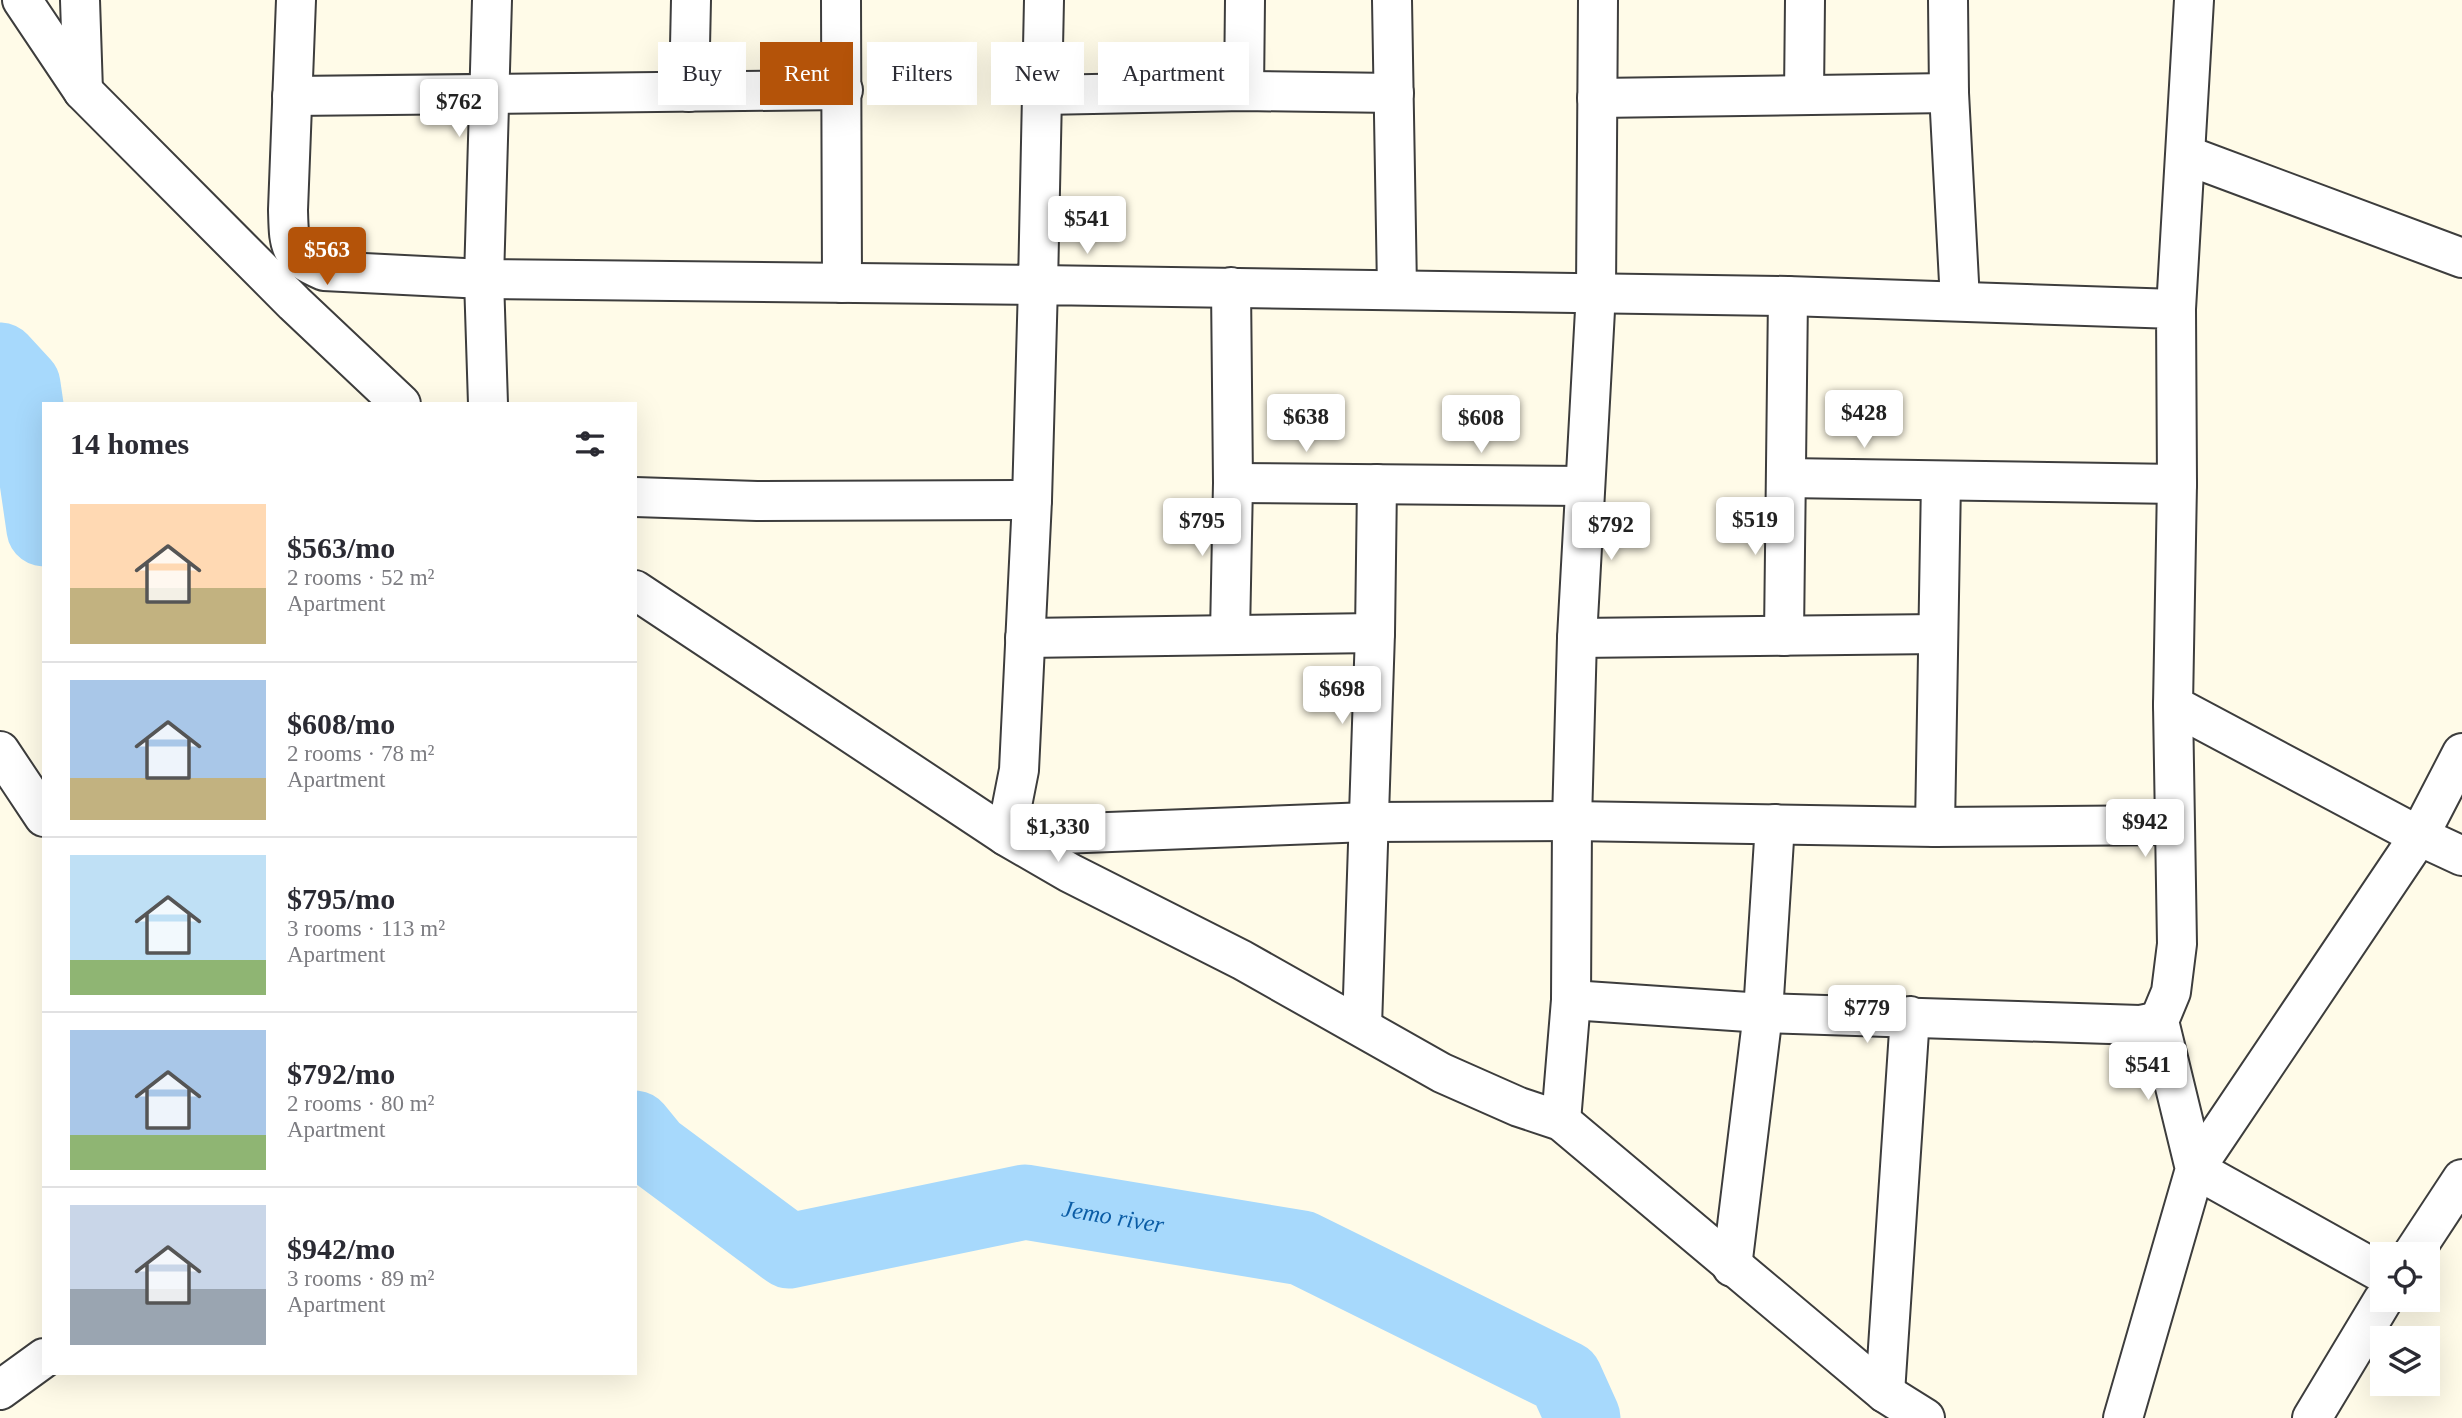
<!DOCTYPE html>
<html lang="en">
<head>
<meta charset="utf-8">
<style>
	:root { --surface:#fff; --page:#f7f7f7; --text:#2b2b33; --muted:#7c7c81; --line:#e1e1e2; --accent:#b45309 }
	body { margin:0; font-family:"Times New Roman",serif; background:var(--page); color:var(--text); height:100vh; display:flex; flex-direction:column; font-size:26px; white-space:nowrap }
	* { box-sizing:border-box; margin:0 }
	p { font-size:23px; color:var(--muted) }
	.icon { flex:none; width:38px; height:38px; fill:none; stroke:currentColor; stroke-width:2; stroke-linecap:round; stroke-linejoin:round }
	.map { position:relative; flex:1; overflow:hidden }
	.side { position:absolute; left:42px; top:402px; width:595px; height:973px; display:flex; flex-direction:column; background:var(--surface); border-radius:0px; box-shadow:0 7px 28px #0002 }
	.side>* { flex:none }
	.hud { position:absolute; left:658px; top:42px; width:665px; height:63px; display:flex; gap:14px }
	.fabs { position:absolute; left:2370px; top:1242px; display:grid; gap:14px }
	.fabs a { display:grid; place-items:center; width:70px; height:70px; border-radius:0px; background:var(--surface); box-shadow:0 7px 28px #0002; font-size:35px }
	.price { position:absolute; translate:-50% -60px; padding:0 16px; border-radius:7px; background:#fff; color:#222; font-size:23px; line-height:46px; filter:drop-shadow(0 2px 4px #0008) }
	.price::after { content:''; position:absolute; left:50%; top:42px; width:21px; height:16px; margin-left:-10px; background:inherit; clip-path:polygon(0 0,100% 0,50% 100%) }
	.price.active { background:var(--accent); color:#fff }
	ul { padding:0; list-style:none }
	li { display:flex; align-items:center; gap:21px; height:175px; padding:0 28px }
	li+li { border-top:2px solid var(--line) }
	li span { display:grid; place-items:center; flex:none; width:196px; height:140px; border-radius:0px; color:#555 }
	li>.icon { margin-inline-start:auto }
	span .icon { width:84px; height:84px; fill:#fffc; stroke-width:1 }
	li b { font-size:30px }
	h2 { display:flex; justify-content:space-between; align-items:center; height:84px; padding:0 28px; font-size:30px }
	.tag { padding:0 24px; border-radius:0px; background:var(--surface); box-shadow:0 7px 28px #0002; font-size:24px; line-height:63px }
	.tag.active { background:var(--accent); color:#fff }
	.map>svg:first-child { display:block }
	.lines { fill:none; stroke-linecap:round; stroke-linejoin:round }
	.river { stroke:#a7d9fc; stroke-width:75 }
	.minor-casing { stroke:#3d3d3d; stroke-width:42 }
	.minor { stroke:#fff; stroke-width:38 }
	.labels { text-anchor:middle; stroke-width:7; stroke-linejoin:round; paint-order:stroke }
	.water-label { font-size:24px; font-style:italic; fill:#0a5ca5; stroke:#fff }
</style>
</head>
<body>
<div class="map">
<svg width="2462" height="1418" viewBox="0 0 2462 1418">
	<rect width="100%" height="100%" fill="#fffbe8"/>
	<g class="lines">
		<g class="river">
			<polyline points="0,360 23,385 44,529"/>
			<path id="s1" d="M635,1128L653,1150L789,1251L1025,1202L1302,1248L1565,1378L1583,1418"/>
		</g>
		<defs>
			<g id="minor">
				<polyline points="22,0 83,91 294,303 401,404"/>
				<polyline points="80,0 83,91"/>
				<path d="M296,0L288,210C289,248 288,255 324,271L484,279L1038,285L1044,0"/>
				<polyline points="841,0 842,283"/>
				<polyline points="1392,0 1397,289"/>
				<polyline points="1948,0 1949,93 1960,301"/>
				<polyline points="1244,91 1245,0"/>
				<polyline points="689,92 691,0"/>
				<polyline points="1042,95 1244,91 1394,93"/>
				<polyline points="1804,95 1805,0"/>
				<polyline points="292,96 843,90"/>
				<polyline points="1597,98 1949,93"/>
				<polyline points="2186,155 2462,258"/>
				<polyline points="2176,309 2194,0"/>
				<polyline points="488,404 484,279 492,0"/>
				<polyline points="1786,478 2177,484"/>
				<polyline points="1233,483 1585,486"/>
				<polyline points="635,497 757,501 1032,500"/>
				<polyline points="635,590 1006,836 1368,822 1572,821 1935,827 2174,825"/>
				<polyline points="1230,634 1233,483 1231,287"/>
				<polyline points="1784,636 1788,296"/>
				<polyline points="1025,638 1375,633"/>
				<polyline points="1577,638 1938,634"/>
				<polyline points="0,751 44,817"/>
				<polyline points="1935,827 1941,481"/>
				<polyline points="1571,1000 1763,1013 2140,1025 2159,1021"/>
				<polyline points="1362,1026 1375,633 1377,484"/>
				<polyline points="1561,1121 1571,1000 1572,821 1577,638 1596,292 1598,0"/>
				<polyline points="2412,1255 2462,1179"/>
				<polyline points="1732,1267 1763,1013 1775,824"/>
				<polyline points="2382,1273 2195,1169 2419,836 2462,753"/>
				<polyline points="0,1390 44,1358"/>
				<polyline points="1885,1393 1910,1016"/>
				<polyline points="1925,1418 1885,1393 1561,1121 1519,1107 1442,1073 1242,960 1070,873 1006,836 1019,770 1032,500 1038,285 1788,296 2176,309 2177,484 2173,705 2419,836 2462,856"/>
				<polyline points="2123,1418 2195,1169 2159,1021 2171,992 2177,944 2173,705"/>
				<polyline points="2312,1418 2383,1300"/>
			</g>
		</defs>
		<use href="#minor" class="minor-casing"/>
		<use href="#minor" class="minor"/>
	</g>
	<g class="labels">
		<g class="water-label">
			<text dy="8" stroke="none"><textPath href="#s1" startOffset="528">Jemo river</textPath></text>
		</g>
	</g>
</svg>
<div class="fabs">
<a><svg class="icon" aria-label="locate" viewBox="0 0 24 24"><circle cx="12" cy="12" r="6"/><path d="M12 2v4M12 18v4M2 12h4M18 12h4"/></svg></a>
<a><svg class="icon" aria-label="layers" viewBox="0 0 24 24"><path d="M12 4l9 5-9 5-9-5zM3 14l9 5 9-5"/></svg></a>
</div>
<b class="price" style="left:459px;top:139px">$762</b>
<b class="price" style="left:1087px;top:256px">$541</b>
<b class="price active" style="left:327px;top:287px">$563</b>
<b class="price" style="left:1864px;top:450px">$428</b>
<b class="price" style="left:1306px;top:454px">$638</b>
<b class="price" style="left:1481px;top:455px">$608</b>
<b class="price" style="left:1755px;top:557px">$519</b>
<b class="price" style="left:1202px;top:558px">$795</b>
<b class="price" style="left:1611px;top:562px">$792</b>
<b class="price" style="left:1342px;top:726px">$698</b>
<b class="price" style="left:2145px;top:859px">$942</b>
<b class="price" style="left:1058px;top:864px">$1,330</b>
<b class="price" style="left:1867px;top:1045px">$779</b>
<b class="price" style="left:2148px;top:1102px">$541</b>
<div class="hud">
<a class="tag">Buy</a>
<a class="tag active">Rent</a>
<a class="tag">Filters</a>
<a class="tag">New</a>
<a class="tag">Apartment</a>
</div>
<section class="side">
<h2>14 homes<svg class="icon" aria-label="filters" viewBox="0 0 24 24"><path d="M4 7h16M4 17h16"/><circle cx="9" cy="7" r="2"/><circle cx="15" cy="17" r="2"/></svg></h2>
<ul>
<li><span style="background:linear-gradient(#ffd9b3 60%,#c2b280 0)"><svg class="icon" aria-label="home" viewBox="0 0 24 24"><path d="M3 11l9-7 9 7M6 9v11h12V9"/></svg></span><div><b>$563/mo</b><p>2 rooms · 52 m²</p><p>Apartment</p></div></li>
<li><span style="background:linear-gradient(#a9c7e8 70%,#c2b280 0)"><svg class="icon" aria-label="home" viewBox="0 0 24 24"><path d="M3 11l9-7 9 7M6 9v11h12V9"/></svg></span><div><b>$608/mo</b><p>2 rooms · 78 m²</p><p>Apartment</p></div></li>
<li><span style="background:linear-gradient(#bfe0f5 75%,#8fb573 0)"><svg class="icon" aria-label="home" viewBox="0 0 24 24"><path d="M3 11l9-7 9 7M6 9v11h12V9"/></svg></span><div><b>$795/mo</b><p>3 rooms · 113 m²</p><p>Apartment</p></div></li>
<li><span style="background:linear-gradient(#a9c7e8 75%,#8fb573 0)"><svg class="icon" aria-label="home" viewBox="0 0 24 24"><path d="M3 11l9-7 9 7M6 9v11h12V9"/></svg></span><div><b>$792/mo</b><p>2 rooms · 80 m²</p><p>Apartment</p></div></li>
<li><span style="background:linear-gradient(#c9d6e8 60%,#9aa5b1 0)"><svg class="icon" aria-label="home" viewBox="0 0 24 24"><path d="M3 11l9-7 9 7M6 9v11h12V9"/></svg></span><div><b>$942/mo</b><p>3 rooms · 89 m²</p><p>Apartment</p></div></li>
</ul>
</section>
</div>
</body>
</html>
